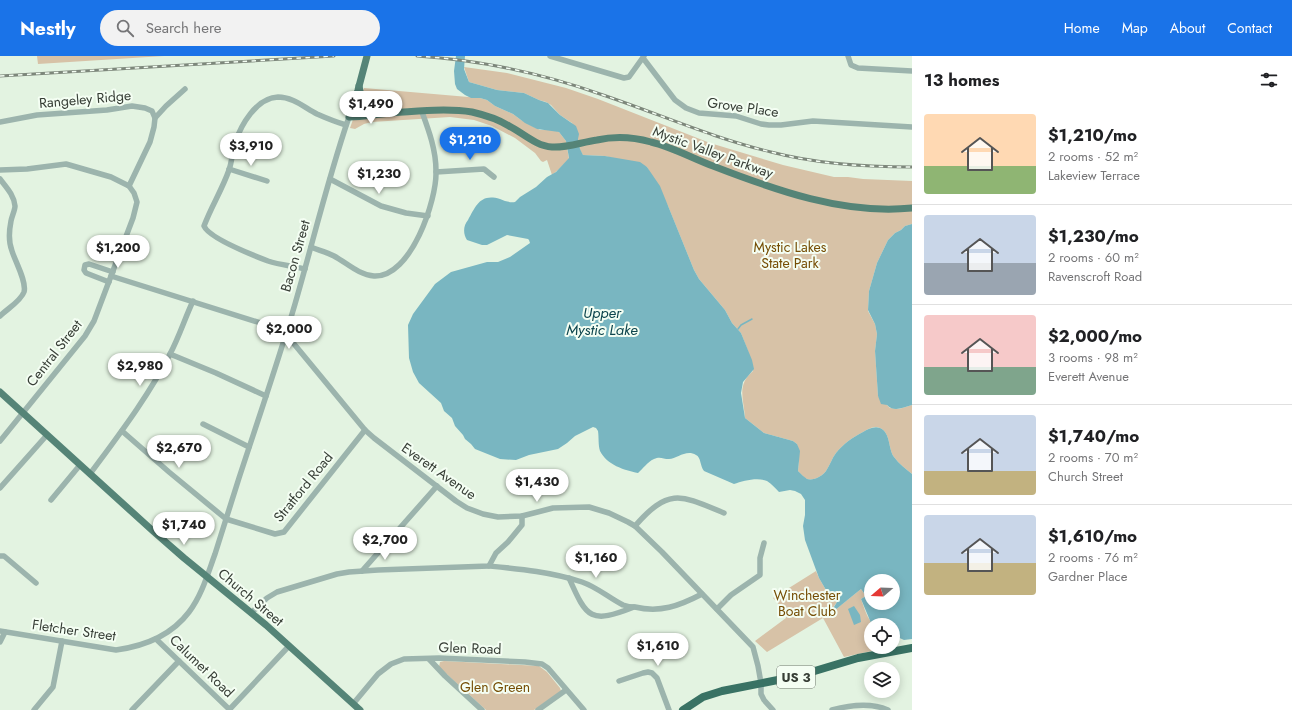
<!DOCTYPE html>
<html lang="en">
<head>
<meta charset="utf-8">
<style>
	:root { --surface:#fff; --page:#f2f2f2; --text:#202124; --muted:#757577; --line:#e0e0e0; --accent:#1a73e8 }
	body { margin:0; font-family:Jost,sans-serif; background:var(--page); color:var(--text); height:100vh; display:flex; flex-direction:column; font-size:15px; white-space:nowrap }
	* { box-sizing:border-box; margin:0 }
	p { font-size:13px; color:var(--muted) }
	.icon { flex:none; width:22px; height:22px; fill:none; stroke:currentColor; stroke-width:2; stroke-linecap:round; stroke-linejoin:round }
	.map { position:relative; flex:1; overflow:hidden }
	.side { display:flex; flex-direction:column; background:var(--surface); width:380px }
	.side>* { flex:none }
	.needle { width:26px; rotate:251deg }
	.fabs { position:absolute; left:864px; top:518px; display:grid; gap:8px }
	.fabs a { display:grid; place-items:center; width:36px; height:36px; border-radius:50%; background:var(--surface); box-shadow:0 2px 10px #0003; font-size:20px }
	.price { position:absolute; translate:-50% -34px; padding:0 9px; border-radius:14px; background:#fff; color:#222; font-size:13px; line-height:26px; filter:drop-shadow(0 1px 2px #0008) }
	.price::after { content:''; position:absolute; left:50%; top:24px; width:12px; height:9px; margin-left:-6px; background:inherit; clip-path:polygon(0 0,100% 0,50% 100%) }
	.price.on { background:var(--accent); color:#fff }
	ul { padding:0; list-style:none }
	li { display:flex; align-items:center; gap:12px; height:100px; padding:0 12px }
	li+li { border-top:1px solid var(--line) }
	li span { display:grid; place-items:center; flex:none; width:112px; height:80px; border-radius:4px; color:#555 }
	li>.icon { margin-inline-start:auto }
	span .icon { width:48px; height:48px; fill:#fffc; stroke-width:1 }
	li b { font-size:17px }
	h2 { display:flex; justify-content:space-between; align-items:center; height:48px; padding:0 12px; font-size:17px }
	header { display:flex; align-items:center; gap:24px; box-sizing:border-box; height:56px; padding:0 20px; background:var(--accent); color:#fff }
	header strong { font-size:19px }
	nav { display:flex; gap:22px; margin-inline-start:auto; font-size:14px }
	.search { width:280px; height:36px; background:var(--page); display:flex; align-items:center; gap:10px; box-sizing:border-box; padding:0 14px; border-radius:22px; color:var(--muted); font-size:15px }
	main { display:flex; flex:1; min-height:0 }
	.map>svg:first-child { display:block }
	.green { fill:#d7c2a7 }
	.water { fill:#79b6c1; fill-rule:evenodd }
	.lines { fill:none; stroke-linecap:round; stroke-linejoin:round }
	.stream { stroke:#79b6c1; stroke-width:1.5 }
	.minor { stroke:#9cb4ad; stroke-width:5.5 }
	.major { stroke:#558477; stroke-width:7 }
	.highway { stroke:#397264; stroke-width:8 }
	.rail-casing { stroke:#7d877b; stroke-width:3 }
	.rail { stroke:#f4fef3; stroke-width:1.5; stroke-dasharray:4.5; stroke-linecap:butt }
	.labels { text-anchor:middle; stroke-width:4; stroke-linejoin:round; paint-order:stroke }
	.shield { fill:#f4fef3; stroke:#70786f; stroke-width:1 }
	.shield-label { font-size:13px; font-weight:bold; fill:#373e36 }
	.street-label { font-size:14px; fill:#373e36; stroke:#f4fef3 }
	.park-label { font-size:14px; fill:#754d04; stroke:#f4fef3 }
	.water-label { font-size:15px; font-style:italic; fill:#0e464e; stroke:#f4fef3 }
</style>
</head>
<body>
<header>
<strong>Nestly</strong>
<div class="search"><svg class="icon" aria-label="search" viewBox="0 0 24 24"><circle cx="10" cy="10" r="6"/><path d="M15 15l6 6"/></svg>Search here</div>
<nav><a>Home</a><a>Map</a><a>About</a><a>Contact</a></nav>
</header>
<main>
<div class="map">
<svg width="912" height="654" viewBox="0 0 912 654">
	<rect width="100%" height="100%" fill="#e3f3e1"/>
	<g class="green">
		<polygon points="37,0 164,0 38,8"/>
		<path d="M464,11L507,17L566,32L598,43L710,87L783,109L834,121H848L863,123L912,125V168L905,170L901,174L895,177L888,184L877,207L869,235L868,255L875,268L877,278L875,295L878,340L890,352L899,353L912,349V418C906,413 899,408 894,401C888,393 891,377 880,372C874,369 868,373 863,376C853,381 843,388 836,397C832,402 830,409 826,415C823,420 813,425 807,423C804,422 801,418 798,415L799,405L797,388L793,385L764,377L745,362C744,344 736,329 753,315L748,295L741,277L732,267L725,254L699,223L694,214L668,150L647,111L605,100L583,99L580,94L578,83L572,67L560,59L551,49L546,46L539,44L524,37L497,34L469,26Z"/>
		<polygon points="364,32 480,42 487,44 495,50 513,58 521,64 540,74 555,74 559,76 566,85 569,103 558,114 552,119 547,104 543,106 541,105 535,97 515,82 492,70 474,64 450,61 372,66 364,68 355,73 350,72"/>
		<path d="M816,515L819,522L826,534L837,546L830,556L835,554L861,533L866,540L861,543C864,551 867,563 874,569H871V591H890L844,601L823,562L767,596L755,585L786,562V556L773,542Z"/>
		<polygon points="444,605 539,610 547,616 560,632 561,635 534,654 486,654 439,611 440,606"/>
	</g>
	<g class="water">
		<path d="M456,0H465L464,13L469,26L497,34L524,37L539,44L548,47L560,59L576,70L579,78L578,83L580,93L583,99L605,100L640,106L647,111L660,130L694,214L699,223L725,254L732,267L741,277L752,304L754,313L743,326L741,337L745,362L764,377L793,385L797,388L800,395L798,415C801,418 804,421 807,423C813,425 823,420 826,415C830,409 832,402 836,397C843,388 853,381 863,376C868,373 874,370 880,372C891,377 888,393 894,401C899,408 906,413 912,418V583L904,584L893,579V569H874L871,567L861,543L866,540L861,533L829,559L837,546L826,534L819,522L805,484L803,470L805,459V444L801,438L795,435L790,434L779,436C775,432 772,428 767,425C757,421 743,425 734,428L704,415C700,410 701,401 696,399C686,393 677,403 669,403C663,403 660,400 654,403C647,406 643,413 638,417C624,414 607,409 600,395C598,388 599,382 598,375L596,372L593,371L575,380L567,387L558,393L529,399L516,404L500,403L475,393L471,388L465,383L463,379L455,370L452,362L444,355L441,347L419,327L413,316L409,302L408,269L413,258L435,228L451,216L487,206H498L510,201L530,187L529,184L528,183L507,179L487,189H482L467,184C463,178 463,170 468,164C476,150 480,137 500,143C505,145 510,147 515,146L520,141L536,131L547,121L556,116L569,102L566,85L559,76L537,73L525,67L513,58L495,50L487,44L480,42H471L465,39L457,33L455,28L454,15ZM871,525H893V547H871Z"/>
		<path d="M912,168V349C903,351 895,357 887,349L881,348L878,340L875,295L877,278L875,268L868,254L869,235L877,207L888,184L895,177L901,174L905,170Z"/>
		<polygon points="854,550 860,559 861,566 854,569 848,553"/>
	</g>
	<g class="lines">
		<polyline class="stream" points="738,273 741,269 752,263"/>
		<g class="minor">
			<polyline points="550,0 624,22 629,21 644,0"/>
			<polyline points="848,0 851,9 858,12 912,15"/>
			<polyline points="643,2 675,44 686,52 699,57 736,60 761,68 769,69 781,69 813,65 912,71"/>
			<polyline points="0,66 37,59 107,54 132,50 145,52 152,55 155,62"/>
			<polyline points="229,113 267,125"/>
			<polyline points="0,114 27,113 66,108 111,121 129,130 134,137 137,146 133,162 111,220"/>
			<polyline points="436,116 484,113 494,121"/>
			<path d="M0,123C6,131 14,139 15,150C15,154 12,160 11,165C9,175 8,185 12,195C15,205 27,226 24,236C21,245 7,253 0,260"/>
			<polyline points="330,123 381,150 406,157 428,160"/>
			<polyline points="129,130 150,86 154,71 155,62 166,50 185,33"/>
			<path d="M311,191C318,194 326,196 334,200C347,207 359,219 374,220C411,222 437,144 436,115C436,94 429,75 422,56"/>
			<path d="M305,213C293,210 280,209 268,205C255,200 209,182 204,170C211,151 222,134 229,114C232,106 232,96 235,87C241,69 256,42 278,41C293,41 305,52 317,58C326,62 336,66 346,69"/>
			<polyline points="109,226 86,217 84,214 85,209 89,208 113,216"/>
			<polyline points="285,280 290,283 365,374 374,382 456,445 467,452 483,458 498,461 522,460 553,452 589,451 609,457 628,466 635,470 662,496 753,591 758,610 761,627 761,638 764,644 773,654"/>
			<polyline points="170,298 216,317 266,340"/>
			<polyline points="203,368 249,391"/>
			<polyline points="122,375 169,416 226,463 275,478 284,476 365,374"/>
			<polyline points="0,385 85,280 94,265 111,220 286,275"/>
			<path d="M90,418C118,380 148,341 170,298C179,281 185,262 193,245"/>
			<polyline points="0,432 47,379"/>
			<polyline points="51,444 80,409"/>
			<path d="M635,470C669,431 681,439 724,457"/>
			<polyline points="0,500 4,500 36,527"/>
			<path d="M489,510C520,513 552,516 582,526C597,531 609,542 623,549C626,550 631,551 635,551C660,557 679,550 702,538"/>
			<polyline points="362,515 437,430"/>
			<path d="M569,522C587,563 591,568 634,551"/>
			<polyline points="717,553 731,539 760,519 760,502 764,487"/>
			<polyline points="251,557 267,542 277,536 337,518 349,516 378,514 489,510 496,497 508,486 522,469 522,460"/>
			<path d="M0,575L116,594C145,590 171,580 189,556C202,539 208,517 215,498C223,472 231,447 239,422C258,364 278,306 295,248C313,186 328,122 349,61"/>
			<polyline points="156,583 230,654"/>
			<polyline points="0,586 5,576"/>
			<polyline points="429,603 445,620 482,654"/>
			<polyline points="619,625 643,617 648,616 652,617 657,622 669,654"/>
			<polyline points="353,648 378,618 391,608 404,603 439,602 525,606 542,608 548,612 584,654"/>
			<polyline points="34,654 53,631 62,585"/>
			<polyline points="132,654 179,605"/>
			<polyline points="229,654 288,591"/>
			<polyline points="538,654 566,634"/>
			<path d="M832,654C850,649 870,646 888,654"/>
		</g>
		<g class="major">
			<path d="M367,0L358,34L349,61C363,61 377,58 391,57C416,55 448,52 472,56C485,59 498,63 509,70C523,77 536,90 552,91C567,92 582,86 597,84C615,80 633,81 651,86C672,91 692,102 713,110C775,134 844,159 912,152"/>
			<path d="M359,30C360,39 364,48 372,53"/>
			<polyline points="351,53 360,52 382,55"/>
			<polyline points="0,336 153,475 184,502 266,569 360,654"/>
		</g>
		<polyline class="highway" points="683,654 703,641 722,635 798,620 858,602 912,592"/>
		<defs>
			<g id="rail">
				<path d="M417,0C479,4 541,17 600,38C657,57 712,82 771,96C817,108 865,111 912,111"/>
				<polyline points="0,20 334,0"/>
			</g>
		</defs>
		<use href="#rail" class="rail-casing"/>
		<use href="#rail" class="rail"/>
	</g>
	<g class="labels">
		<rect class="shield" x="777" y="610" width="38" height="22" rx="3"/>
		<g class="shield-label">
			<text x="796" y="626">US 3</text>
		</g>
		<g class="street-label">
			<text transform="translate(85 43) rotate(-5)" y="5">Rangeley Ridge</text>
			<text transform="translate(743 51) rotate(8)" y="5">Grove Place</text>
			<text transform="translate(713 96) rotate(20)" y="5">Mystic Valley Parkway</text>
			<text transform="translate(295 200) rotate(-74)" y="5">Bacon Street</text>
			<text transform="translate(54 297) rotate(-52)" y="5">Central Street</text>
			<text transform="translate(439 415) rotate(35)" y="5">Everett Avenue</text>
			<text transform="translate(303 431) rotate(-51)" y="5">Stratford Road</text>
			<text transform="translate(251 541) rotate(40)" y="5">Church Street</text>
			<text transform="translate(74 574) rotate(8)" y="5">Fletcher Street</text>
			<text transform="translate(470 592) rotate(2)" y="5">Glen Road</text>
			<text transform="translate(202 610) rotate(44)" y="5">Calumet Road</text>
		</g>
		<g class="park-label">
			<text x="790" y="196">Mystic Lakes<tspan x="790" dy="16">State Park</tspan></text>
			<text x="807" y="544">Winchester<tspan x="807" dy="16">Boat Club</tspan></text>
			<text x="495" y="636">Glen Green</text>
		</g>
		<g class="water-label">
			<text x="602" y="262">Upper<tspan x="602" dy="17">Mystic Lake</tspan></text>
		</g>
	</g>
</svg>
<div class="fabs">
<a><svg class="needle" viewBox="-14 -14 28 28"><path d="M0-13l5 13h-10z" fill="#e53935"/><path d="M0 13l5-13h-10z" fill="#757577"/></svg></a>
<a><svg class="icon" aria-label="locate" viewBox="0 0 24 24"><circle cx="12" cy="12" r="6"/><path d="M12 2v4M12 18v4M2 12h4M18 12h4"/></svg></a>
<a><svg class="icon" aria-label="layers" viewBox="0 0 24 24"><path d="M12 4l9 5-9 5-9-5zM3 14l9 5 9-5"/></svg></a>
</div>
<b class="price" style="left:371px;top:69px">$1,490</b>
<b class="price on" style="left:470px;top:105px">$1,210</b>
<b class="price" style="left:251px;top:111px">$3,910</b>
<b class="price" style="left:379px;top:139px">$1,230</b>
<b class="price" style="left:118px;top:213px">$1,200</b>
<b class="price" style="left:289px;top:294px">$2,000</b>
<b class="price" style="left:140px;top:331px">$2,980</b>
<b class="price" style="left:179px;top:413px">$2,670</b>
<b class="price" style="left:537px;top:447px">$1,430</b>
<b class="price" style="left:184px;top:490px">$1,740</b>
<b class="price" style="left:385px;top:505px">$2,700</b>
<b class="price" style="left:596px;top:523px">$1,160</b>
<b class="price" style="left:658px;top:611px">$1,610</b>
</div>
<section class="side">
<h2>13 homes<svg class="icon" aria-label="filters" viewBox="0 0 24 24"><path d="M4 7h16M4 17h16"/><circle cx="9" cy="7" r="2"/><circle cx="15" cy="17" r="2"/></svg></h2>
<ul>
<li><span style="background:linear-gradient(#ffd9b3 65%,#8fb573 0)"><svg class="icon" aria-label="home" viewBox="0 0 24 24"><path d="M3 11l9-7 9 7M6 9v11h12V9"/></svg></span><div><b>$1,210/mo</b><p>2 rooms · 52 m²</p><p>Lakeview Terrace</p></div></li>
<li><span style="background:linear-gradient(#c9d6e8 60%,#9aa5b1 0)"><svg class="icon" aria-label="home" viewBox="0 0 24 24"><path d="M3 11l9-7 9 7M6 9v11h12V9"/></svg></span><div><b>$1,230/mo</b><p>2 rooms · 60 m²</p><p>Ravenscroft Road</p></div></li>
<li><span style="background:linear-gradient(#f6c9c9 65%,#7fa58c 0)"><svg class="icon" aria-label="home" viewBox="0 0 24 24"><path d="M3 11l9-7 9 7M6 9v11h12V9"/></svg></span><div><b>$2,000/mo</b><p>3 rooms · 98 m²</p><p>Everett Avenue</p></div></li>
<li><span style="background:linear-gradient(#c9d6e8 70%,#c2b280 0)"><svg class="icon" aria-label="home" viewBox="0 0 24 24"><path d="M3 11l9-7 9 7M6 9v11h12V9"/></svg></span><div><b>$1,740/mo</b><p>2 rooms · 70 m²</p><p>Church Street</p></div></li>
<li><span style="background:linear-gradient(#c9d6e8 60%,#c2b280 0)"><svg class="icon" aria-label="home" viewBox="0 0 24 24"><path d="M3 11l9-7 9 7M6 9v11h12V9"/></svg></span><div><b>$1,610/mo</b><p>2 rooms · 76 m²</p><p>Gardner Place</p></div></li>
</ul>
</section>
</main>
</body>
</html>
